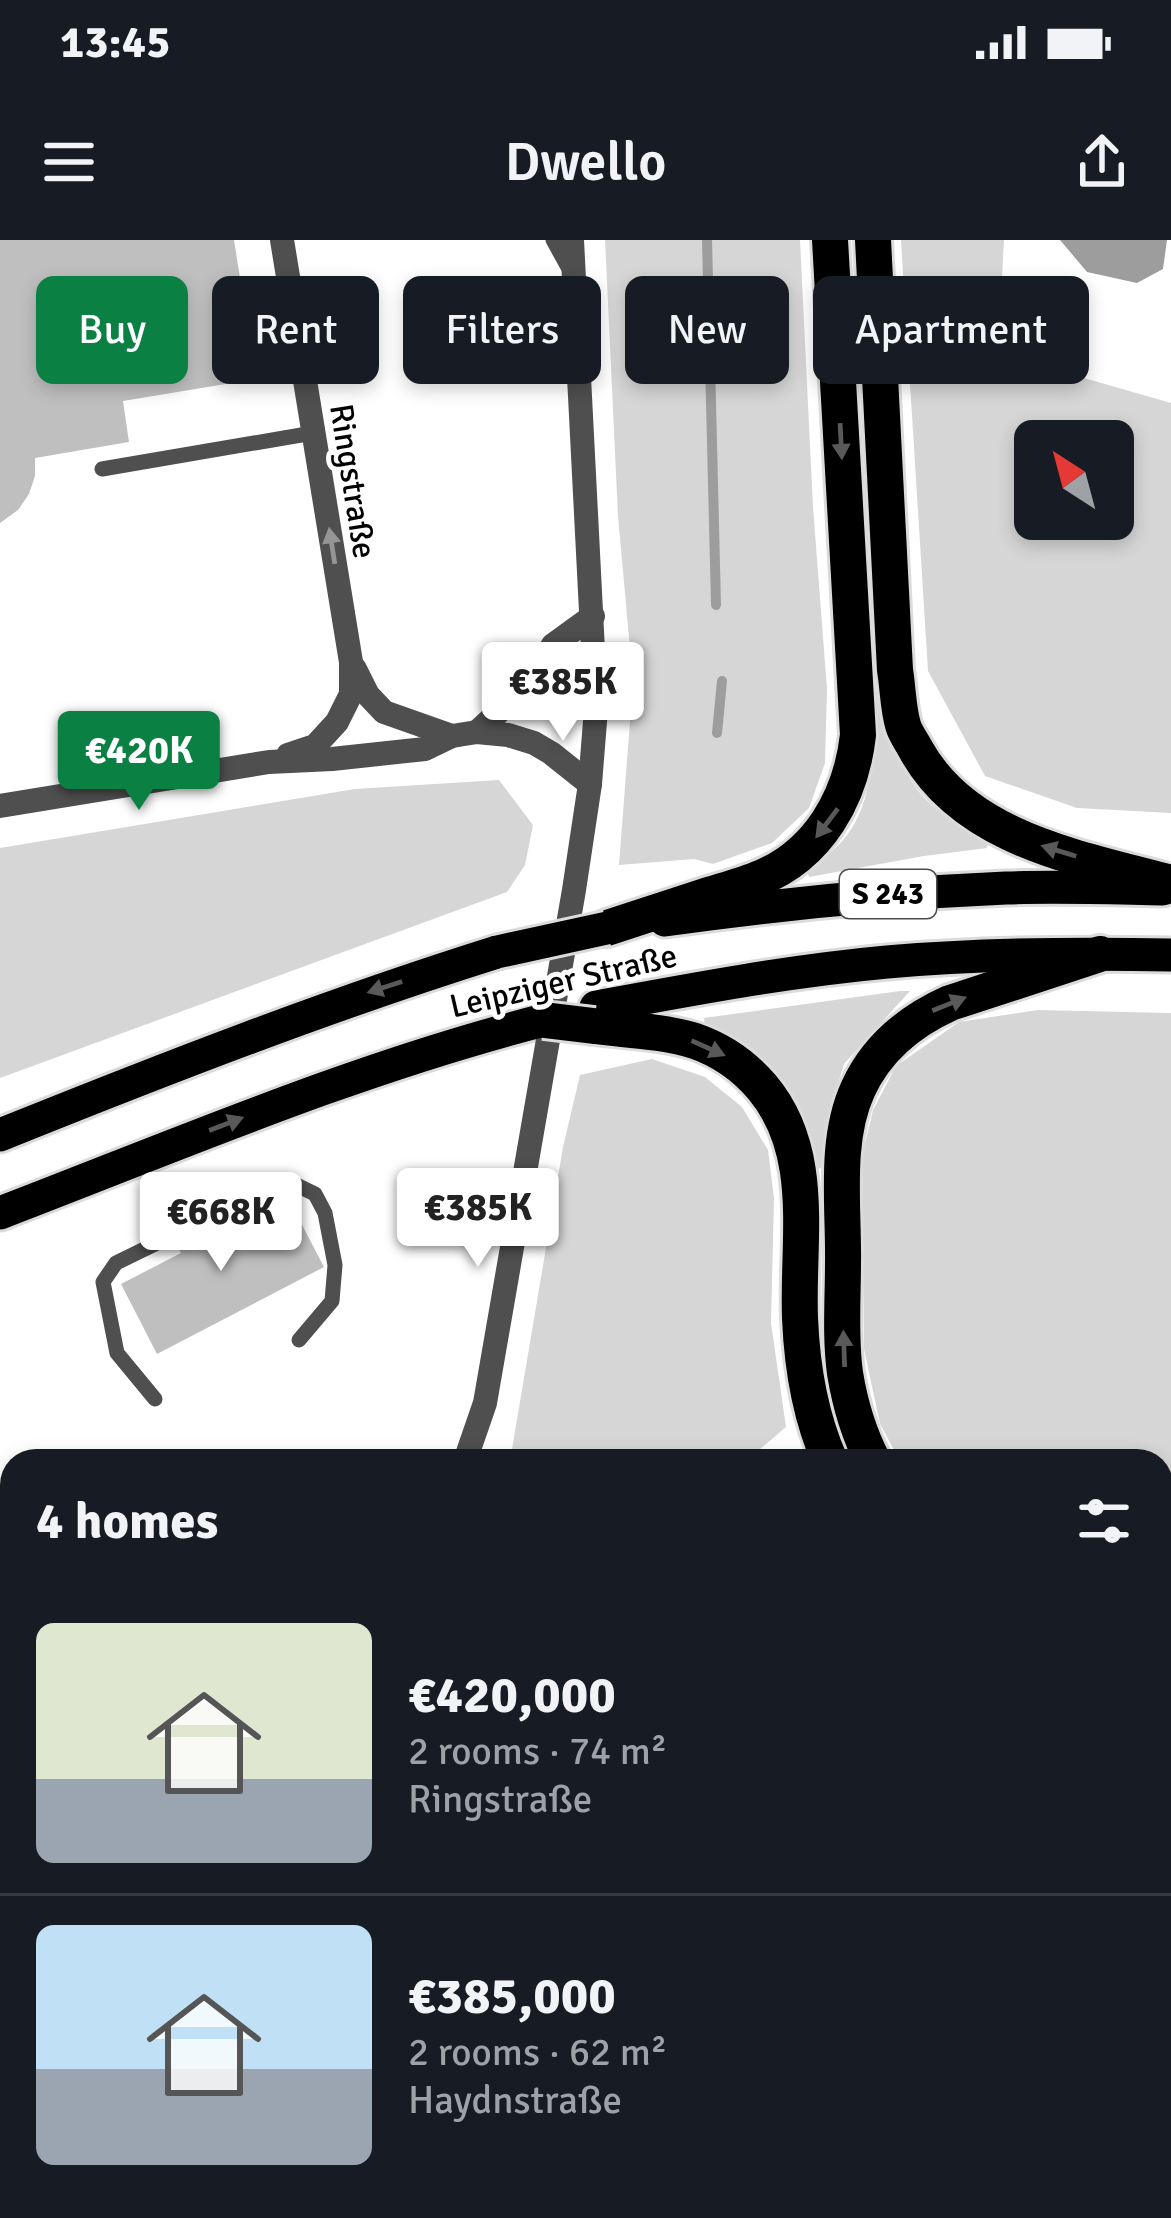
<!DOCTYPE html>
<html lang="en">
<head>
<meta charset="utf-8">
<style>
	:root { --surface:#171b24; --page:#20242c; --text:#f1f3f6; --muted:#9ea1a6; --line:#363941; --accent:#0b8043 }
	body { margin:0; font-family:Signika,sans-serif; background:var(--page); color:var(--text); height:100vh; display:flex; flex-direction:column; font-size:45px; white-space:nowrap }
	* { box-sizing:border-box; margin:0 }
	p { font-size:39px; color:var(--muted) }
	.icon { flex:none; width:66px; height:66px; fill:none; stroke:currentColor; stroke-width:2; stroke-linecap:round; stroke-linejoin:round }
	.map { position:relative; flex:1; overflow:hidden }
	.side { position:absolute; left:0px; top:1209px; width:1173px; height:771px; display:flex; flex-direction:column; background:var(--surface); border-radius:36px 36px 0 0; box-shadow:0 6px 18px #0003 }
	.side>* { flex:none }
	.hud { position:absolute; left:36px; top:36px; width:1101px; height:108px; display:flex; gap:24px }
	.needle { width:78px; rotate:324deg }
	.buttons { position:absolute; left:1014px; top:180px; display:grid; gap:24px }
	.buttons a { display:grid; place-items:center; width:120px; height:120px; border-radius:18px; background:var(--surface); box-shadow:0 6px 18px #0003; font-size:60px }
	.price { position:absolute; translate:-50% -102px; padding:0 27px; border-radius:12px; background:#fff; color:#222; font-size:39px; line-height:78px; filter:drop-shadow(0 3px 6px #0008) }
	.price::after { content:''; position:absolute; left:50%; top:72px; width:36px; height:27px; margin-left:-18px; background:inherit; clip-path:polygon(0 0,100% 0,50% 100%) }
	.price.on { background:var(--accent); color:#fff }
	ul { padding:0; list-style:none }
	li { display:flex; align-items:center; gap:36px; height:300px; padding:0 36px }
	li+li { border-top:3px solid var(--line) }
	li span { display:grid; place-items:center; flex:none; width:336px; height:240px; border-radius:18px; color:#555 }
	li>.icon { margin-inline-start:auto }
	span .icon { width:144px; height:144px; fill:#fffc; stroke-width:1 }
	li b { font-size:51px }
	h2 { display:flex; justify-content:space-between; align-items:center; height:144px; padding:0 36px; font-size:51px }
	.pill { padding:0 42px; border-radius:18px; background:var(--surface); box-shadow:0 6px 18px #0003; font-size:42px; line-height:108px }
	.pill.on { background:var(--accent); color:#fff }
	.status { display:flex; justify-content:space-between; align-items:center; height:84px; padding:0 60px; background:var(--surface); direction:ltr }
	.status svg { height:33px; fill:currentColor }
	header { display:flex; justify-content:space-between; align-items:center; height:156px; padding:0 36px; background:var(--surface); font-size:54px; font-weight:600 }
	.map>svg:first-child { display:block }
	.green { fill:#d6d6d6; fill-rule:evenodd }
	.water { fill:#9d9d9d }
	.lines { fill:none; stroke-linecap:round; stroke-linejoin:round }
	.stream { stroke:#9d9d9d; stroke-width:10 }
	.building { fill:#bfbfbf }
	.trunk-casing { stroke:#dbdbdb; stroke-width:39 }
	.motorway-casing { stroke:#dbdbdb; stroke-width:42 }
	.service { stroke:#4f4f4f; stroke-width:15 }
	.minor { stroke:#4f4f4f; stroke-width:24 }
	.trunk { stroke:#000; stroke-width:33 }
	.motorway { stroke:#000; stroke-width:36 }
	.trunk-bridge-casing { stroke:#dbdbdb; stroke-width:39; stroke-linecap:butt }
	.motorway-bridge-casing { stroke:#dbdbdb; stroke-width:42; stroke-linecap:butt }
	.trunk-bridge { stroke:#000; stroke-width:33 }
	.motorway-bridge { stroke:#000; stroke-width:36 }
	.oneway { fill:#595959 }
	.oneway2 { fill:#959595 }
	.labels { text-anchor:middle; stroke-width:10; stroke-linejoin:round; paint-order:stroke }
	.shield { fill:#fff; stroke:#4c4c4c; stroke-width:3 }
	.shield-label { font-size:30px; font-weight:bold; fill:#000 }
	.street-label { font-size:33px; fill:#000; stroke:#fff }
</style>
</head>
<body>
<div class="status"><b>13:45</b><svg viewBox="0 0 49 12"><path d="M0 12V9h3v3zM5 12V6h3v6zM10 12V3h3v9zM15 12V0h3v12zM26 1h20v11H26zM47 4h2v5h-2z"/></svg></div>
<header><svg class="icon" aria-label="menu" viewBox="0 0 24 24"><path d="M4 6h16M4 12h16M4 18h16"/></svg>Dwello<svg class="icon" aria-label="share" viewBox="0 0 24 24"><path d="M12 15V3M7 8l5-5 5 5M5 13v7h14v-7"/></svg></header>
<div class="map">
<svg width="1171" height="1978" viewBox="0 0 1171 1978">
	<rect width="100%" height="100%" fill="#fff"/>
	<g class="green">
		<polygon points="605,0 800,0 813,267 827,449 825,523 809,568 772,603 713,624 694,619 619,625 633,442 618,276"/>
		<path d="M901,0H1004L999,93L1084,138L1171,163V573L1077,568L985,536L928,431ZM1035,201H1113V279H1035Z"/>
		<path d="M878,450C888,494 901,542 938,570C954,581 973,589 989,599L987,608L924,616L809,637L807,631C818,621 833,612 843,600C877,561 872,502 872,454Z"/>
		<polygon points="499,540 533,585 525,625 507,652 0,838 0,608 355,549"/>
		<polygon points="900,751 910,751 844,824 828,876 821,928 817,929 804,888 705,786 704,778"/>
		<polygon points="1038,770 1171,773 1171,1337 1161,1341 1161,1221 900,1221 880,1184 864,1109 862,916 873,870 896,826 959,782"/>
		<polygon points="652,819 705,837 742,867 768,910 774,958 771,1083 786,1187 746,1221 510,1221 563,907 580,835"/>
		<polygon points="1171,1379 1171,1527 1161,1518 1161,1381"/>
		<polygon points="1161,1580 1171,1594 1171,1978 884,1978 884,1968 1161,1968"/>
		<polygon points="12,1942 12,1968 793,1968 792,1978 0,1978 0,1953"/>
	</g>
	<polygon class="water" points="1060,0 1167,0 1163,29 1137,43 1087,32"/>
	<g class="lines">
		<g class="stream">
			<polyline points="707,0 716,365"/>
			<polyline points="717,493 722,441"/>
		</g>
	</g>
	<g class="building">
		<polygon points="0,0 234,0 256,139 123,161 129,202 35,218 35,236 29,254 18,270 0,283"/>
		<polygon points="288,958 324,1027 157,1114 121,1044 181,1013 169,991 186,981 198,1004 241,982 234,969 248,963 254,975"/>
		<polygon points="12,1645 12,1686 0,1691 0,1650"/>
	</g>
	<g class="lines">
		<defs>
			<g id="trunk">
				<path d="M665,680C778,664 891,653 1006,648C1058,646 1111,648 1163,649"/>
				<path d="M596,767C693,749 789,731 887,722C981,714 1076,713 1171,715"/>
				<path d="M0,895C164,829 328,765 497,712"/>
				<path d="M0,973C180,904 356,828 544,780"/>
			</g>
			<g id="motorway">
				<path d="M873,0L895,430C898,448 898,468 903,485C905,493 912,502 916,510C966,600 1080,618 1171,643"/>
				<path d="M607,688C640,677 672,667 705,656C722,651 741,646 758,639C819,615 851,557 858,495L830,0"/>
				<path d="M594,786C627,790 663,791 695,801C721,810 744,826 762,847C817,912 797,999 800,1078C802,1127 810,1176 830,1221"/>
				<path d="M873,1221C859,1194 850,1164 845,1133C840,1097 843,1059 843,1023C844,967 834,901 858,849C877,807 910,781 950,763L1100,714"/>
				<polyline points="1161,1356 1171,1353"/>
				<polyline points="1161,1543 1171,1554"/>
			</g>
		</defs>
		<use href="#trunk" class="trunk-casing"/>
		<use href="#motorway" class="motorway-casing"/>
		<g class="service">
			<polyline points="553,0 569,29"/>
			<polyline points="102,229 313,193"/>
			<polyline points="155,1159 117,1113 103,1042 116,1023 286,940 315,954 325,973 335,1025 332,1061 299,1100"/>
			<polyline points="1161,1394 1171,1403"/>
			<polyline points="0,1465 12,1473"/>
			<polyline points="1161,1483 1171,1482"/>
			<polyline points="492,1968 494,1978"/>
			<polyline points="830,1978 831,1968"/>
		</g>
		<g class="minor">
			<polyline points="282,0 351,422 351,454 337,482 315,506 288,515"/>
			<polyline points="355,429 368,455 384,472 452,496"/>
			<polyline points="477,492 530,443 553,405 593,376"/>
			<polyline points="0,566 269,522 332,519 425,509 452,496 477,492 508,495 534,503 551,513 590,544"/>
			<polyline points="465,1221 485,1163 574,650 590,544 596,469 572,0"/>
			<polyline points="0,1335 12,1334"/>
		</g>
		<use href="#trunk" class="trunk"/>
		<use href="#motorway" class="motorway"/>
		<defs>
			<polyline id="trunk-bridge" points="497,712 607,688"/>
			<polyline id="motorway-bridge" points="544,780 594,786"/>
		</defs>
		<use href="#trunk-bridge" class="trunk-bridge-casing"/>
		<use href="#motorway-bridge" class="motorway-bridge-casing"/>
		<use href="#trunk-bridge" class="trunk-bridge"/>
		<use href="#motorway-bridge" class="motorway-bridge"/>
	</g>
	<defs><path id="oneway-solid" d="M-6-.8H1V-3.2L6.5 0L1 3.2V.8H-6Z" transform="scale(3)"/></defs>
	<g class="oneway">
		<use href="#oneway-solid" transform="translate(841 201) rotate(87)"/>
		<use href="#oneway-solid" transform="translate(827 583) rotate(127)"/>
		<use href="#oneway-solid" transform="translate(1059 611) rotate(-163)"/>
		<use href="#oneway-solid" transform="translate(385 747) rotate(162)"/>
		<use href="#oneway-solid" transform="translate(949 764) rotate(-22)"/>
		<use href="#oneway-solid" transform="translate(708 808) rotate(24)"/>
		<use href="#oneway-solid" transform="translate(226 884) rotate(-21)"/>
		<use href="#oneway-solid" transform="translate(844 1109) rotate(-92)"/>
	</g>
	<use class="oneway2" href="#oneway-solid" transform="translate(332 306) rotate(-99)"/>
	<g class="labels">
		<rect class="shield" x="840" y="630" width="96" height="48" rx="9"/>
		<g class="shield-label">
			<text x="888" y="664">S 243</text>
		</g>
		<g class="street-label">
			<text transform="translate(354 241) rotate(81)" y="12">Ringstraße</text>
			<text transform="translate(563 740) rotate(-13)" y="12">Leipziger Straße</text>
		</g>
	</g>
</svg>
<div class="buttons">
<a><svg class="needle" viewBox="-14 -14 28 28"><path d="M0-13l5 13h-10z" fill="#e53935"/><path d="M0 13l5-13h-10z" fill="#9ea1a6"/></svg></a>
</div>
<b class="price" style="left:563px;top:504px">€385K</b>
<b class="price on" style="left:139px;top:573px">€420K</b>
<b class="price" style="left:478px;top:1030px">€385K</b>
<b class="price" style="left:221px;top:1034px">€668K</b>
<div class="hud">
<a class="pill on">Buy</a>
<a class="pill">Rent</a>
<a class="pill">Filters</a>
<a class="pill">New</a>
<a class="pill">Apartment</a>
</div>
<section class="side">
<h2>4 homes<svg class="icon" aria-label="filters" viewBox="0 0 24 24"><path d="M4 7h16M4 17h16"/><circle cx="9" cy="7" r="2"/><circle cx="15" cy="17" r="2"/></svg></h2>
<ul>
<li><span style="background:linear-gradient(#dfe7d0 65%,#9aa5b1 0)"><svg class="icon" aria-label="home" viewBox="0 0 24 24"><path d="M3 11l9-7 9 7M6 9v11h12V9"/></svg></span><div><b>€420,000</b><p>2 rooms · 74 m²</p><p>Ringstraße</p></div></li>
<li><span style="background:linear-gradient(#bfe0f5 60%,#9aa5b1 0)"><svg class="icon" aria-label="home" viewBox="0 0 24 24"><path d="M3 11l9-7 9 7M6 9v11h12V9"/></svg></span><div><b>€385,000</b><p>2 rooms · 62 m²</p><p>Haydnstraße</p></div></li>
</ul>
</section>
</div>
</body>
</html>
